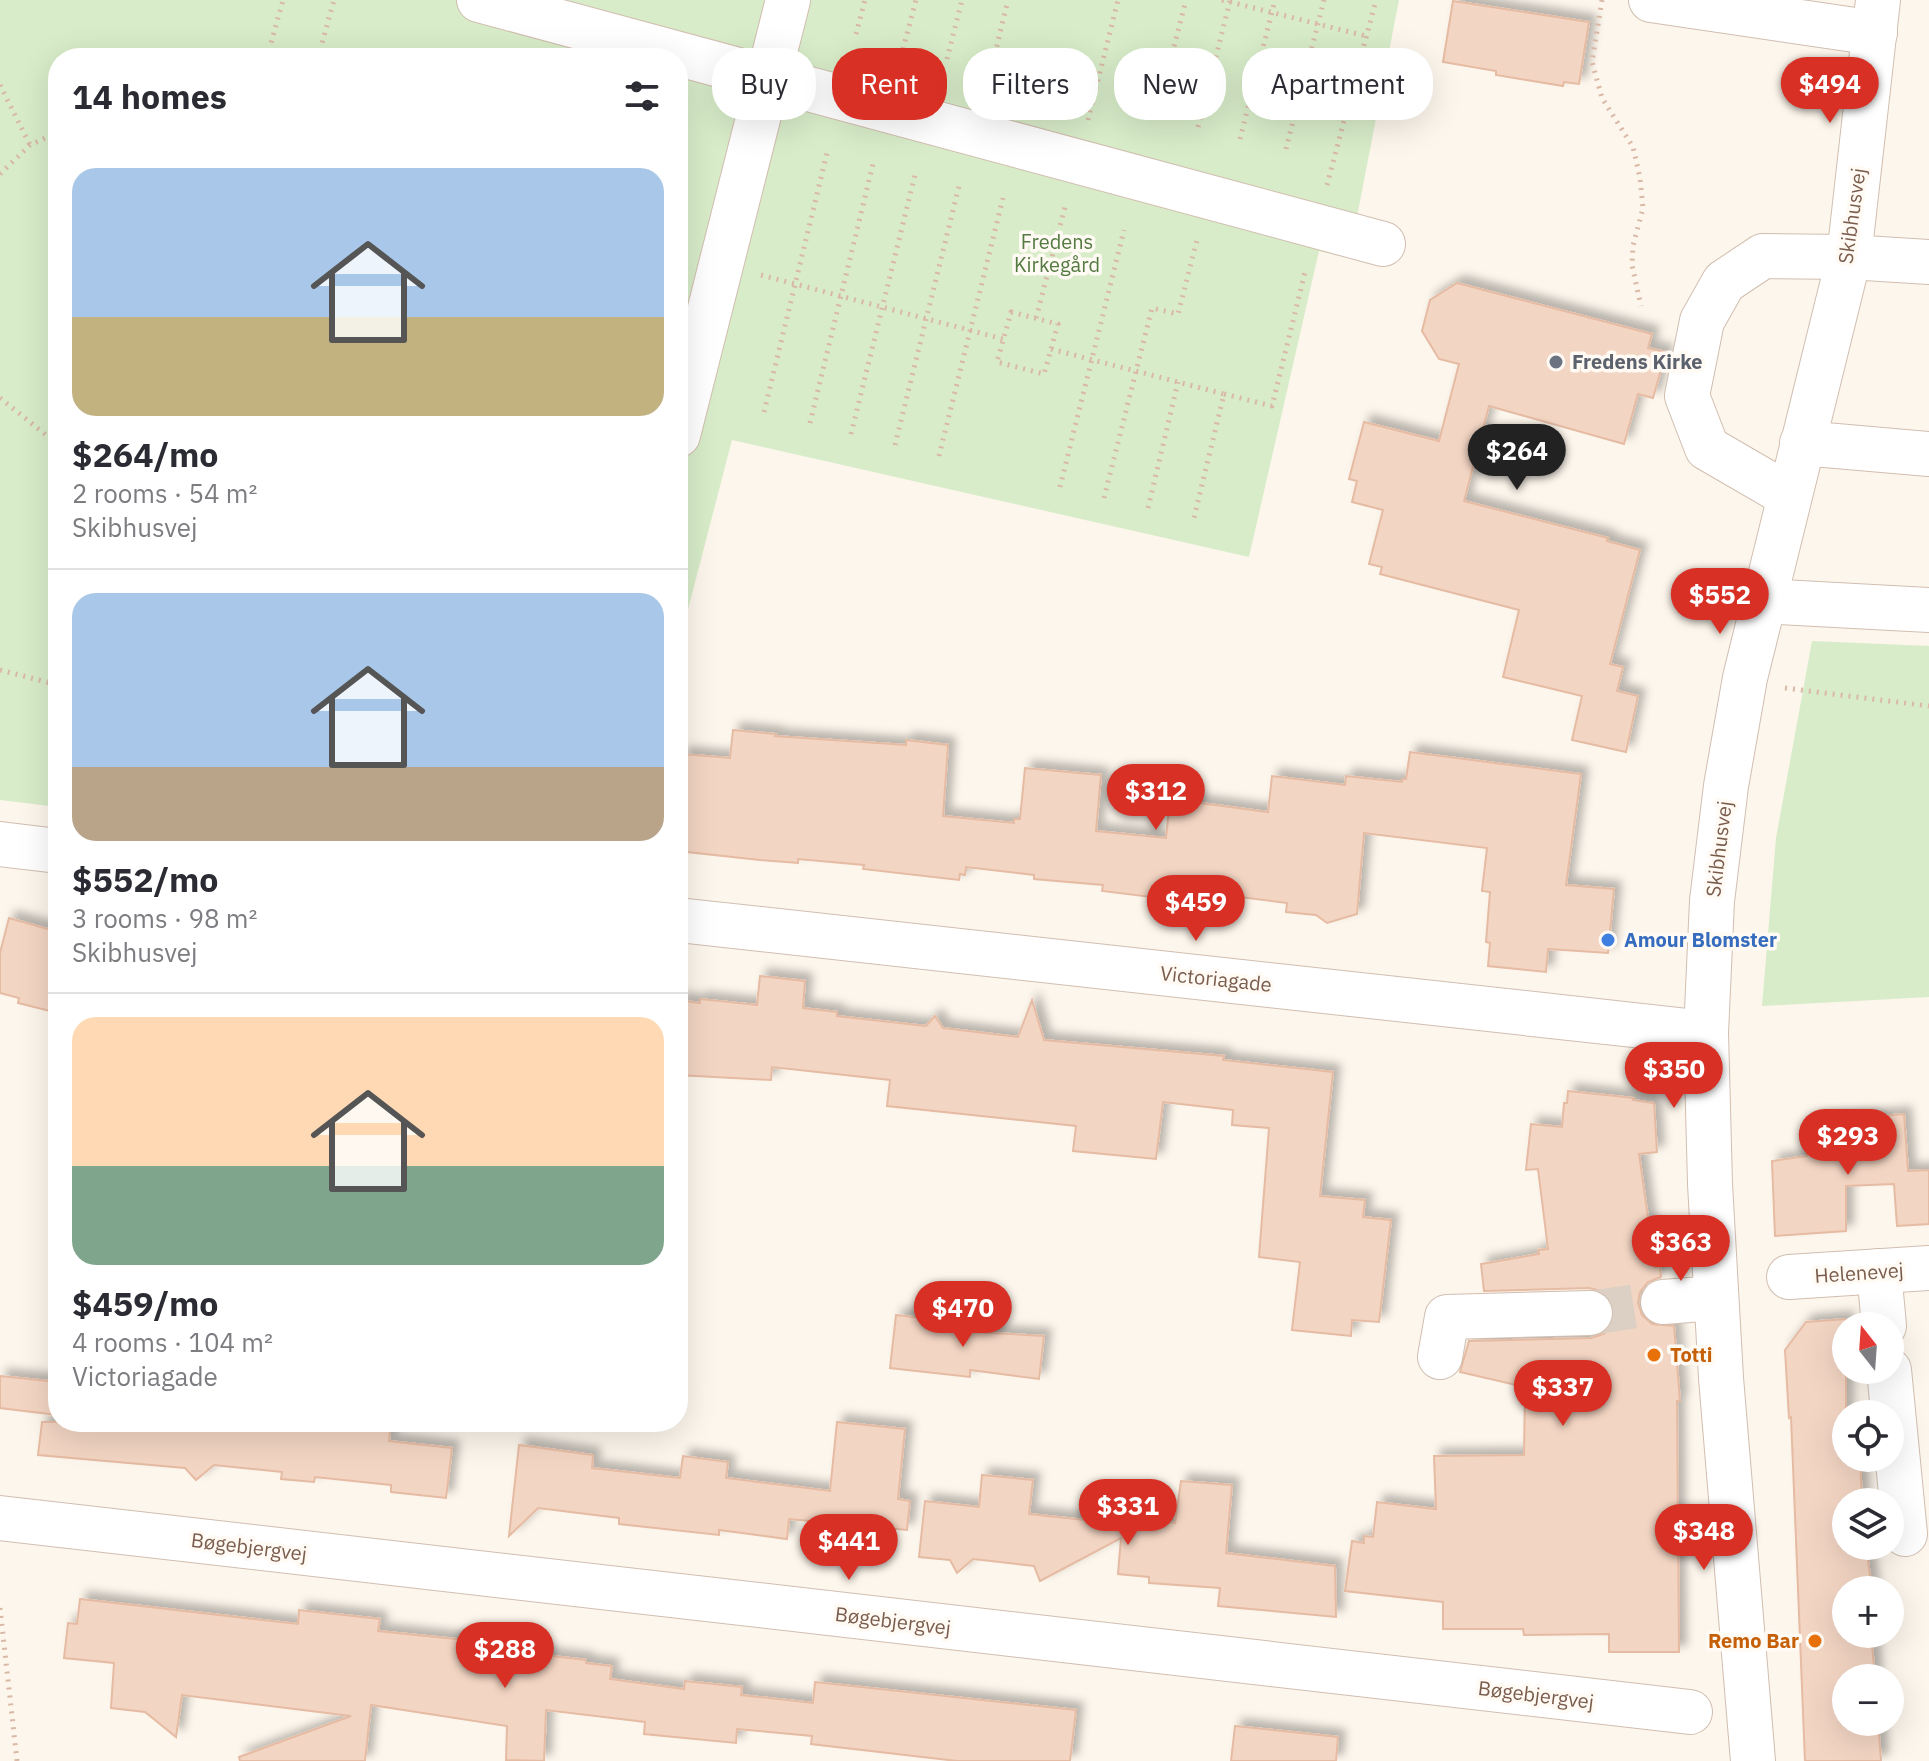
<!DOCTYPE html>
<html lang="en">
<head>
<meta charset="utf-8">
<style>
	:root { --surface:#fff; --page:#f2f2f3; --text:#2b2b33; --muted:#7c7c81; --line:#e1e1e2; --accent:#d93025 }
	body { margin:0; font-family:"IBM Plex Sans",sans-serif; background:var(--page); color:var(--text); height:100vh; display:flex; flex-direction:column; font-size:30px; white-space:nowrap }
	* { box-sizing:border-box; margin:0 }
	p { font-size:26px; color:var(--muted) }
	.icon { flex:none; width:44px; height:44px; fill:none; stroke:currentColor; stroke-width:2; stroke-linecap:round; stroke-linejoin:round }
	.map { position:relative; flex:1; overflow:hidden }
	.side { position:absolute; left:48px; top:48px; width:640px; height:1384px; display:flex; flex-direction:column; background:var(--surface); border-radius:32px; box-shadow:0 8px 32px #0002 }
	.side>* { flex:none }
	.guide { position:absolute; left:712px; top:48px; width:760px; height:72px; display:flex; gap:16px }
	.needle { width:52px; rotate:343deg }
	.fabs { position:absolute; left:1832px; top:1312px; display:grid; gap:16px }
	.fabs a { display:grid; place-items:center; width:72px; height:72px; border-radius:50%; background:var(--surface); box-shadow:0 8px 32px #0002; font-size:40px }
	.price { position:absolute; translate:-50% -68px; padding:0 18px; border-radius:28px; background:var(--accent); color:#fff; font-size:26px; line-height:52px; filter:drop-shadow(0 2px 4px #0008) }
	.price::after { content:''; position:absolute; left:50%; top:48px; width:24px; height:18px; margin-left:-12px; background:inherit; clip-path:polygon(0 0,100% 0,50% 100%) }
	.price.current { background:#222; color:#fff }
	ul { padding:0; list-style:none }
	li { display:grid; align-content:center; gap:16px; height:424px; padding:0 24px }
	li+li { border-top:2px solid var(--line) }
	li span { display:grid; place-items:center; height:248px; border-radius:24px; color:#555 }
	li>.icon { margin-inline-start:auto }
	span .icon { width:144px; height:144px; fill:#fffc; stroke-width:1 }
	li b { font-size:34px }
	h2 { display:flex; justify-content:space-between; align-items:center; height:96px; padding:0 24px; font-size:34px }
	.chip { padding:0 28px; border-radius:32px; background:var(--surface); box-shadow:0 8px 32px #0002; font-size:28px; line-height:72px }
	.chip.current { background:var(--accent); color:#fff }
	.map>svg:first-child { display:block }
	.green { fill:#d8ecc9 }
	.building { fill:#f3d5c3; stroke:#e6bba3; stroke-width:2; filter:url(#shadow) }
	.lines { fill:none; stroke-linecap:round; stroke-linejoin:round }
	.minor-tunnel { stroke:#dcd0c4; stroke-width:44; stroke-dasharray:44 22; stroke-linecap:butt }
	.minor-casing { stroke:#d1beb0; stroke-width:46 }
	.path { stroke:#d9b8a5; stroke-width:5; stroke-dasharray:2 6; stroke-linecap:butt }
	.minor { stroke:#fff; stroke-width:44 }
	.worship-dot { fill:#6b7280; stroke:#fffaf3; stroke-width:3 }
	.shop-dot { fill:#3f7fe0; stroke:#fffaf3; stroke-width:3 }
	.food-dot { fill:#e8710a; stroke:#fffaf3; stroke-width:3 }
	.labels { text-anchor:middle; stroke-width:7; stroke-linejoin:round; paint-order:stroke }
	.street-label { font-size:20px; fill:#7a5c4d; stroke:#fffaf3 }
	.park-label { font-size:20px; fill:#537a41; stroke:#fffaf3 }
	.worship-label { font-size:20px; font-weight:bold; fill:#5b616d; stroke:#fffaf3; text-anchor:start }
	.shop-label { font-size:20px; font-weight:bold; fill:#366cbe; stroke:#fffaf3; text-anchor:start }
	.food-label { font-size:20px; font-weight:bold; fill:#c56008; stroke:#fffaf3; text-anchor:start }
</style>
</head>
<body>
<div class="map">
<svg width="1929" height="1761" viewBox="0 0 1929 1761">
	<defs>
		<filter id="shadow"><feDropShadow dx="7" dy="-7" stdDeviation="4" flood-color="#0004"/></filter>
	</defs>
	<rect width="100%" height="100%" fill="#fdf6ec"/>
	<g class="green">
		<polygon points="0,0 1399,0 1349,258 1319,251 1249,557 732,440 678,648 678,58 58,58 58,807 0,800"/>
		<polygon points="1812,641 1929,646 1929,997 1762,1006 1776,838"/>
	</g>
	<g class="building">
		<polygon points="1453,1 1589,22 1579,84 1564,82 1563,86 1496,75 1496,71 1443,62"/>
		<polygon points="1457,283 1652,334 1648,348 1666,352 1653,398 1638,394 1624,444 1489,406 1464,501 1608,538 1607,541 1640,550 1610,664 1623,667 1617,691 1638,696 1626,752 1572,740 1582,696 1503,677 1519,610 1380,574 1382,567 1369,564 1383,510 1352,502 1357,481 1349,479 1364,422 1439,441 1459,364 1439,359 1422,331 1430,300"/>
		<polygon points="733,730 776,734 775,736 906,745 906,740 948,745 943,816 1014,823 1014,819 1020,819 1025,768 1101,775 1096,831 1166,838 1170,799 1268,812 1272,776 1345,785 1346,776 1402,782 1402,779 1406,779 1410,752 1581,774 1566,885 1614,889 1608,953 1548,949 1546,972 1488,966 1490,943 1486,942 1490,892 1482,891 1487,848 1364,833 1357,914 1327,923 1316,915 1286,912 1287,903 1152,886 1151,897 1102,891 1103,885 1034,879 1034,875 966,867 965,875 960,874 959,880 863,869 864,865 798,859 798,863 760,860 678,851 678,764 680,764 682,754 730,758"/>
		<polygon points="9,918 58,932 58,1013 18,1003 19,998 0,993 0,953"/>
		<polygon points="760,976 805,981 803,1008 837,1012 837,1016 926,1026 935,1016 943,1028 1018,1037 1032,1000 1044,1040 1224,1056 1223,1060 1333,1072 1320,1196 1365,1200 1363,1217 1391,1220 1379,1322 1352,1320 1351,1336 1292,1330 1300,1262 1259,1257 1269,1128 1232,1125 1233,1110 1163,1102 1156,1159 1073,1151 1076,1126 887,1106 890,1080 772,1067 771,1080 678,1075 678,1000 700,1003 700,999 757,1005"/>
		<polygon points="1568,1091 1634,1098 1633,1100 1654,1103 1657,1152 1639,1154 1655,1267 1660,1266 1661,1277 1648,1282 1640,1292 1638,1303 1642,1315 1652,1324 1674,1326 1680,1401 1677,1401 1679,1652 1609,1652 1609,1634 1524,1635 1523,1629 1443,1629 1443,1602 1345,1591 1352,1541 1364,1543 1364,1536 1373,1537 1377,1502 1436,1509 1434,1456 1524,1455 1525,1387 1460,1372 1469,1341 1591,1338 1604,1334 1612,1324 1615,1312 1612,1301 1601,1291 1589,1288 1484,1291 1481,1264 1539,1254 1538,1250 1548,1249 1538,1169 1526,1170 1531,1124 1562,1127 1564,1103 1567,1103"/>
		<polygon points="1904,1114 1908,1171 1929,1170 1929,1224 1897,1226 1894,1184 1846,1186 1846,1231 1775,1236 1772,1161 1807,1156 1807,1148 1824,1147 1822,1121"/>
		<polygon points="896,1315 976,1324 975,1332 1044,1336 1039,1379 970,1370 970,1377 890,1368"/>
		<polygon points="1846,1319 1846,1458 1860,1458 1862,1502 1846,1502 1846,1546 1866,1546 1872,1590 1846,1590 1846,1634 1871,1634 1875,1678 1846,1678 1846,1722 1878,1722 1881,1761 1805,1761 1791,1417 1789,1418 1785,1350 1806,1322"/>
		<polygon points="0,1376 58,1382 58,1415 0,1408"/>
		<polygon points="42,1422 391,1422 389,1441 452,1448 446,1498 391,1492 391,1485 315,1477 314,1482 281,1479 282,1472 214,1465 196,1480 185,1468 38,1455"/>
		<polygon points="837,1422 905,1429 898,1499 910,1501 907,1530 789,1519 787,1539 719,1530 719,1535 619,1524 619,1518 538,1508 509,1536 519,1445 593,1455 592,1468 680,1478 683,1456 728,1462 726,1478 830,1491"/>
		<polygon points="982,1475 1033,1480 1029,1514 1123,1524 1124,1517 1175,1523 1181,1481 1232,1485 1226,1553 1335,1566 1336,1617 1218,1606 1220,1588 1149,1583 1149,1577 1118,1574 1121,1538 1040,1581 1034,1566 973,1559 957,1573 950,1560 919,1557 925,1501 979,1507"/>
		<polygon points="80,1599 298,1624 299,1610 380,1619 378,1631 485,1642 484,1648 586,1660 586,1663 612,1666 610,1679 684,1689 685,1681 742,1687 741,1695 813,1703 815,1682 1076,1710 1070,1761 957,1761 811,1744 812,1736 737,1729 736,1743 644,1734 645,1722 546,1710 544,1761 506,1760 507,1726 371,1705 365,1761 240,1761 239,1757 351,1716 182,1695 176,1737 145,1712 111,1708 114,1663 64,1658 68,1623 77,1624"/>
		<polygon points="1235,1726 1338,1737 1336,1761 1231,1761"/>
	</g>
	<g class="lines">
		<polyline class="minor-tunnel" points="1590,1313 1663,1302"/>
		<defs>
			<g id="minor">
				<polyline points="479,0 1383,244"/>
				<polyline points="1651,0 1875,33"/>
				<polyline points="678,435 788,0"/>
				<polyline points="1802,443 1929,454"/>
				<polyline points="1788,495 1707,448 1687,396 1702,321 1724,282 1763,256 1849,257 1929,262"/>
				<polyline points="1762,601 1929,610"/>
				<polyline points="0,844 58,851"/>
				<polyline points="678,920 1706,1033"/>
				<polyline points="1879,1271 1884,1326"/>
				<polyline points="1789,1277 1929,1268"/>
				<polyline points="1663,1302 1716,1298"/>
				<polyline points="1440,1357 1447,1317 1590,1313"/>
				<polyline points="1889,1370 1905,1534"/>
				<polyline points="0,1518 1690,1712"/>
				<polyline points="1753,1761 1721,1378 1710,1184 1706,1033 1712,901 1726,786 1745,678 1849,257 1878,0"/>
			</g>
		</defs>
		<use href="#minor" class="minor-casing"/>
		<g class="path">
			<polyline points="1222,0 1366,36"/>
			<polyline points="1602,0 1592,62 1602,98 1633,147 1640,178 1643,208 1633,246 1632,265 1641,306"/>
			<polyline points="856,34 865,0"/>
			<polyline points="903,49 916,0"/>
			<polyline points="267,58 283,0"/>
			<polyline points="318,58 334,0"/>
			<polyline points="947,59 962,0"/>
			<polyline points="991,70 1008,0"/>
			<polyline points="0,85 30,145"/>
			<polyline points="1156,116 1186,0"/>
			<polyline points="1088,120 1118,0"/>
			<polyline points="1198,127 1230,1"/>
			<polyline points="1240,139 1275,0"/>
			<polyline points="1286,149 1324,0"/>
			<polyline points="0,174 30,145 58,132"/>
			<polyline points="1327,185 1376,0"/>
			<polyline points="761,275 1003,339"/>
			<polygon points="1011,312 1058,324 1044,374 997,362"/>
			<polyline points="1036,318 1066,203"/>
			<polyline points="1051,349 1224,394 1193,522"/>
			<polyline points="1224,394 1272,406 1306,268"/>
			<polyline points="0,398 46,435 58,440"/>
			<polyline points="764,412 827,153"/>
			<polyline points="810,423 873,164"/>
			<polyline points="851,434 915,175"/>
			<polyline points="895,445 959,186"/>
			<polyline points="939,456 1003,198"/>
			<polyline points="1060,487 1124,230"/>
			<polyline points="1104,498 1152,308 1178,314 1197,240"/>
			<polyline points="1148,508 1178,382"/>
			<polyline points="0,670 58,685"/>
			<polyline points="1785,688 1929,706"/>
			<polyline points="0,1608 17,1761"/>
		</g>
		<use href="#minor" class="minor"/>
	</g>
	<circle class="worship-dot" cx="1556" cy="362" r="8"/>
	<circle class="shop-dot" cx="1608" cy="940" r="8"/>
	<g class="food-dot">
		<circle cx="1654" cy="1355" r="8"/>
		<circle cx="1815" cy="1641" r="8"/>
	</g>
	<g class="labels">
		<g class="street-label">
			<text transform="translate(1852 216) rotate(-82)" y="7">Skibhusvej</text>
			<text transform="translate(1719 849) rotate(-83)" y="7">Skibhusvej</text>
			<text transform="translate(1216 979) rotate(6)" y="7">Victoriagade</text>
			<text transform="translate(1859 1273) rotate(-4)" y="7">Helenevej</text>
			<text transform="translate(249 1547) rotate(7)" y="7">Bøgebjergvej</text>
			<text transform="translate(893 1621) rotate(7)" y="7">Bøgebjergvej</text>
			<text transform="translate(1536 1695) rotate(7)" y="7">Bøgebjergvej</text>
		</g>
		<g class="park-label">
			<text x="1057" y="249">Fredens<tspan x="1057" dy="23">Kirkegård</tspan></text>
		</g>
		<g class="worship-label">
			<text x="1572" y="369">Fredens Kirke</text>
		</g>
		<g class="shop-label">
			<text x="1624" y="947">Amour Blomster</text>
		</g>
		<g class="food-label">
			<text x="1670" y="1362">Totti</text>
			<text x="1799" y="1648" text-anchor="end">Remo Bar</text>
		</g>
	</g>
</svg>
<div class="fabs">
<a><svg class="needle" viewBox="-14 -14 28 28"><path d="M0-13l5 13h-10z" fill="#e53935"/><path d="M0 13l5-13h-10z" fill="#7c7c81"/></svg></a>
<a><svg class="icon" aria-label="locate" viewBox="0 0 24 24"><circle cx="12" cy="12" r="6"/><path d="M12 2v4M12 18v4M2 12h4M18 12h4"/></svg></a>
<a><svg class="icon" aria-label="layers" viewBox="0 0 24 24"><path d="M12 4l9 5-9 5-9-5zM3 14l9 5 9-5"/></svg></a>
<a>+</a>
<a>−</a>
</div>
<b class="price" style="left:1830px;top:125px">$494</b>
<b class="price current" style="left:1517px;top:492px">$264</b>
<b class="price" style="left:1720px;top:636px">$552</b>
<b class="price" style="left:1156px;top:832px">$312</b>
<b class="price" style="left:1196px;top:943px">$459</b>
<b class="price" style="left:1674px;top:1110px">$350</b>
<b class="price" style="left:1848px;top:1177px">$293</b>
<b class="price" style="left:1681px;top:1283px">$363</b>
<b class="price" style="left:963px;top:1349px">$470</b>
<b class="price" style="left:1563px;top:1428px">$337</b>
<b class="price" style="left:1128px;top:1547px">$331</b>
<b class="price" style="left:1704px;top:1572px">$348</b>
<b class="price" style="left:849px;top:1582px">$441</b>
<b class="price" style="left:505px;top:1690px">$288</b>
<div class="guide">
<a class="chip">Buy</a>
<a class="chip current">Rent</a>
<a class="chip">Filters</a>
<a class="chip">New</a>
<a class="chip">Apartment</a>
</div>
<section class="side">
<h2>14 homes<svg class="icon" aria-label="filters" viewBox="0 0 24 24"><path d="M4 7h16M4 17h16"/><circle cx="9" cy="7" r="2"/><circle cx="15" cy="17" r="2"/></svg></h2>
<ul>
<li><span style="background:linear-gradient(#a9c7e8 60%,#c2b280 0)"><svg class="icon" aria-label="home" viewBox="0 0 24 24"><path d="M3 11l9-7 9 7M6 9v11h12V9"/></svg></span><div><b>$264/mo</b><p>2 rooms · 54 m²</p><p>Skibhusvej</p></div></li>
<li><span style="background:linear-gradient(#a9c7e8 70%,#b9a48a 0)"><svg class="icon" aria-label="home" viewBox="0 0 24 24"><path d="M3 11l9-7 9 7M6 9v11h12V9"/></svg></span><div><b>$552/mo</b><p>3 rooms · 98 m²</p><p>Skibhusvej</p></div></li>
<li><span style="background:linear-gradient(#ffd9b3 60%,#7fa58c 0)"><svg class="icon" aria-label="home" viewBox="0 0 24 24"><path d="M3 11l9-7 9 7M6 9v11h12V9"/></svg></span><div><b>$459/mo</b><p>4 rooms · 104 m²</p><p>Victoriagade</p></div></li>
</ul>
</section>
</div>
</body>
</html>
